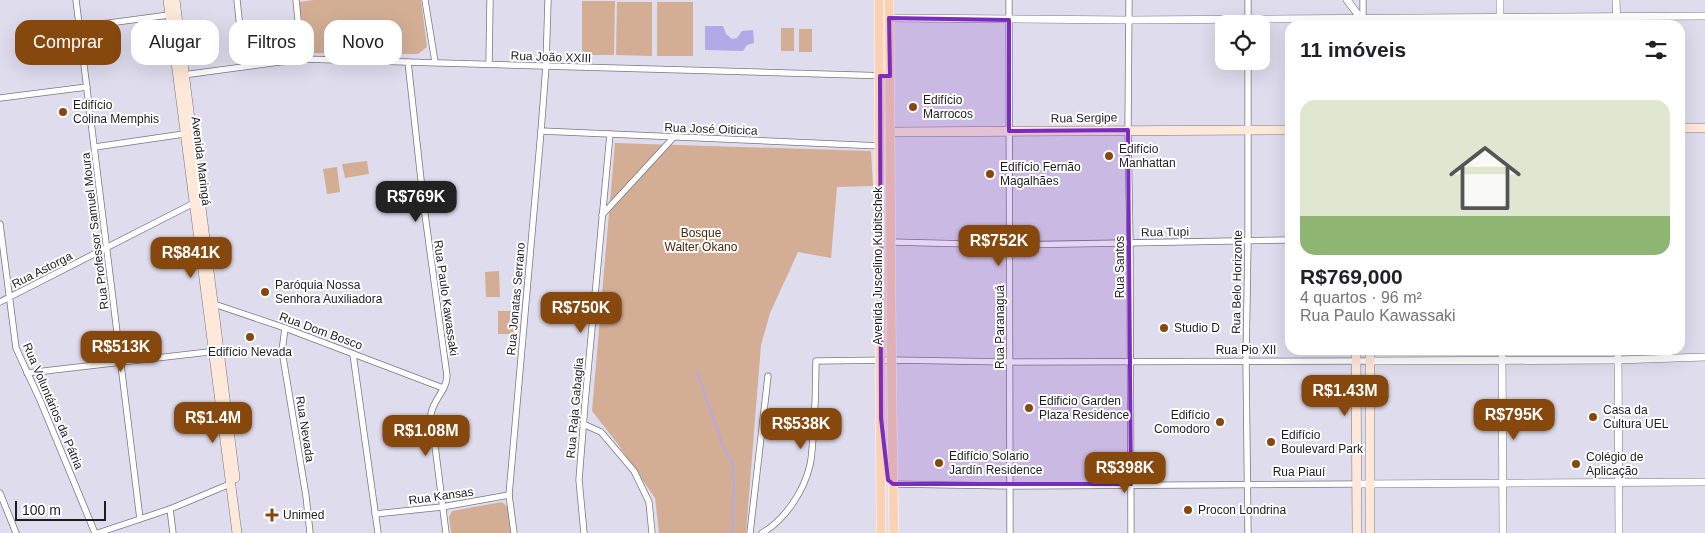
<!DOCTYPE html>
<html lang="pt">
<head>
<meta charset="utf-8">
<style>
	:root { --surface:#fff; --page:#f2f2f2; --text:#202124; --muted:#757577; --line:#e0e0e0; --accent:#87480d }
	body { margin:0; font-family:Arial,sans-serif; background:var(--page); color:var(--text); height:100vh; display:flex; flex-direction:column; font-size:19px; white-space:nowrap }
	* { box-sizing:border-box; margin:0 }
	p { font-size:16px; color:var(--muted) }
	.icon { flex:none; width:28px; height:28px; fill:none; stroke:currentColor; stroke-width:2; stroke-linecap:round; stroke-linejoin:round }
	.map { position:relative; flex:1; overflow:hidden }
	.drawer { position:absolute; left:1285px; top:20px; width:400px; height:335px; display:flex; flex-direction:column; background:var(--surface); border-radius:15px; box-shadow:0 5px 20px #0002 }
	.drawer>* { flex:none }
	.hud { position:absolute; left:15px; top:20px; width:475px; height:45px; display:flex; gap:10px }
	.tools { position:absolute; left:1215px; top:15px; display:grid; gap:10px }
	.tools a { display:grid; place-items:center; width:55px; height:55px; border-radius:10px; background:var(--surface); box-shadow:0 5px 20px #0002; font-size:25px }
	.scale { position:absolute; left:15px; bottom:12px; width:91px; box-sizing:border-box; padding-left:5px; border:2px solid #1d1d23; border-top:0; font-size:14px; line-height:18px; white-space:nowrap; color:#1d1d23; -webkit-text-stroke:4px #fff; paint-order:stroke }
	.price { position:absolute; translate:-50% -42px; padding:0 11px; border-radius:10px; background:var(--accent); color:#fff; font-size:16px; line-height:32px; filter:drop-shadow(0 1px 2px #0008) }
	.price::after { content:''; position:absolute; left:50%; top:30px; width:15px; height:11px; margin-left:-8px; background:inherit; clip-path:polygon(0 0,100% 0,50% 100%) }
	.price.current { background:#222; color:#fff }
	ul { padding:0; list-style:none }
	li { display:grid; align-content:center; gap:10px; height:265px; padding:0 15px }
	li+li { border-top:1px solid var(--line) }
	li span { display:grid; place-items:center; height:155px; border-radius:15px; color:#555 }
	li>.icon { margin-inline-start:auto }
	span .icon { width:90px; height:90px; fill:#fffc; stroke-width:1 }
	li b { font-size:21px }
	h2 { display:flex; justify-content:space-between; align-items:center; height:60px; padding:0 15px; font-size:21px }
	.chip { padding:0 18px; border-radius:15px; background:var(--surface); box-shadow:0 5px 20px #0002; font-size:18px; line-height:45px }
	.chip.current { background:var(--accent); color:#fff }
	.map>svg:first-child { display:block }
	.green { fill:#d3ae95 }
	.water { fill:#b1aae6 }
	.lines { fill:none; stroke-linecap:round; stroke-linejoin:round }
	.stream { stroke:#b1aae6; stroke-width:2 }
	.minor-casing { stroke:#787786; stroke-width:7 }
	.tertiary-casing { stroke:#787786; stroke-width:8 }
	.secondary-casing { stroke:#787786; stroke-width:10 }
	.primary-casing { stroke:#fff; stroke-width:10 }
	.minor { stroke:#fff; stroke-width:5.5 }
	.tertiary { stroke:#fff; stroke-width:7 }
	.secondary { stroke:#fde8d9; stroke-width:9 }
	.primary { stroke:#fad1b3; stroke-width:9 }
	.marked { fill:#7b2cbf; fill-opacity:0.2; stroke:#7b2cbf; stroke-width:4; stroke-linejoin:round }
	.poi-dot { fill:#87480d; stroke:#fff; stroke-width:2 }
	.labels { text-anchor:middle; stroke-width:4; stroke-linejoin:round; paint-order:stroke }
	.street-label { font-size:12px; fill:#1d1d23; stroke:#fff }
	.poi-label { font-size:12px; fill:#1d1d23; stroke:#fff; text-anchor:start }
	.park-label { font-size:12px; fill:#4b2707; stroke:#fff }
</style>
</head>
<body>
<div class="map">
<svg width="1705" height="533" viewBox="0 0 1705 533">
	<rect width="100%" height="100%" fill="#dedced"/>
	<g class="green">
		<polygon points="314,0 421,0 427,47 418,54 306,53 299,2"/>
		<polygon points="582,1 615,1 614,55 582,55"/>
		<polygon points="617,2 652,2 652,56 616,55"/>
		<rect x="657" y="2" width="36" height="54"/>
		<rect x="781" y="28" width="13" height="23"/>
		<rect x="799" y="29" width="13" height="23"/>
		<polygon points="615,143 871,151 873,186 837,187 831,258 798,252 770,313 761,345 746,533 659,533 655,498 617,443 592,411"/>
		<polygon points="367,161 369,174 345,178 342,164"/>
		<polygon points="337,167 340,192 327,194 323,169"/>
		<polygon points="499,271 500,297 486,297 485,272"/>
		<rect x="498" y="311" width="16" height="23"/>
		<polygon points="502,502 510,509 513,533 451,533 449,517 452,511"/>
	</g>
	<polygon class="water" points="705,26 723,26 726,34 732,39 737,38 742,31 753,30 754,43 747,45 743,51 705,50"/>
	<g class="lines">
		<polyline class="stream" points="697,372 723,446 732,463 734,482 733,521 731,533"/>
		<defs>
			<g id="minor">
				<polyline points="76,0 140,519"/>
				<polyline points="237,0 244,66"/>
				<polyline points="296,0 302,59"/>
				<polyline points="425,0 435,62"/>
				<polyline points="1009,0 1010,533"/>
				<polyline points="1129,0 1128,130 1130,243 1131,533"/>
				<polyline points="1363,20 1363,0"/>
				<polyline points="1248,24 1248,0"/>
				<polyline points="79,27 169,15"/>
				<polyline points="1248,61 1248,241 1246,361 1248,533"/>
				<path d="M408,62L424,207L447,376C447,390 433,400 431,414L446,533"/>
				<polyline points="489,64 490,0"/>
				<polyline points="183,75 302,59 890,76"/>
				<polyline points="0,98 87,87"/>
				<polyline points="541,131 880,146"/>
				<polyline points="95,147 184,134"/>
				<polyline points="602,215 673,138"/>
				<polyline points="0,224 16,348 40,400 95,533"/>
				<polyline points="891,242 1009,245 1290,240"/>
				<polyline points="0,302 196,202"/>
				<polyline points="214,304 285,328 443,388"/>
				<polyline points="285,328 282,351 306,496 310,533"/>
				<polyline points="353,354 378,533"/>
				<polyline points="27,373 217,351"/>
				<polyline points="583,424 601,432 634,471 649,502 652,533"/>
				<polyline points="893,484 1010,486 1357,484"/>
				<polyline points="0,493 16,533"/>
				<polyline points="170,509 173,533"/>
				<polyline points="375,514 442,507 509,495"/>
				<polyline points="98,533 170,509 230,484"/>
				<polyline points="514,533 509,495 541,131 546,66 548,0"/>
				<polyline points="584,533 579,480 585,403 610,134"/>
				<polyline points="750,533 768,376"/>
				<path d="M762,533C785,520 804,491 810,465C812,457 812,447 813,438C815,412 816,387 816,361L891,360L1010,362L1370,361"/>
			</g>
			<g id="tertiary">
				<polyline points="1347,0 1366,25"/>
				<polyline points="1500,0 1500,25"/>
				<polyline points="1616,0 1617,25"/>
				<polyline points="889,18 1129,20 1705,16"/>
				<polyline points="1502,350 1503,533"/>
				<polyline points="1618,350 1619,533"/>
				<polyline points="1370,361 1618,360 1705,357"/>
				<polyline points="1357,484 1705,482"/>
			</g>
			<g id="secondary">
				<polyline points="168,0 237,533"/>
				<polyline points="175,0 235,478"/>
				<polyline points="1680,128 1705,128"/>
				<polyline points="891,132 1290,130"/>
				<polyline points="1356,350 1357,533"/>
				<polyline points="1370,350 1370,533"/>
			</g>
			<g id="primary">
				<polyline points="879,0 881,533"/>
				<path d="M889,0C891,178 890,355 894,533"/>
			</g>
		</defs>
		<use href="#minor" class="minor-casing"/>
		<use href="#tertiary" class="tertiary-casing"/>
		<use href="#secondary" class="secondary-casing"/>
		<use href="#primary" class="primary-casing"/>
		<use href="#minor" class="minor"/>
		<use href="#tertiary" class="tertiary"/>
		<use href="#secondary" class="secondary"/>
		<use href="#primary" class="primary"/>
	</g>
	<path class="marked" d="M889,18L1009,20V131L1128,130L1131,484H893L888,480L881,418L880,76H890Z"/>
	<g class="poi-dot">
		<circle cx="913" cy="107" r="5"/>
		<circle cx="63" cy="112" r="5"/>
		<circle cx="1109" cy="156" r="5"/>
		<circle cx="990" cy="174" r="5"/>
		<circle cx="265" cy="292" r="5"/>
		<circle cx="1164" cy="328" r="5"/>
		<circle cx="250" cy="337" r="5"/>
		<circle cx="1029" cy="408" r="5"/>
		<circle cx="1593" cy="417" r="5"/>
		<circle cx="1220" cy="422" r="5"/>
		<circle cx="1271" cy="442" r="5"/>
		<circle cx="939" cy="463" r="5"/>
		<circle cx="1576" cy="464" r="5"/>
		<circle cx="1188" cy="510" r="5"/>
		<path d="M269.5 507.5h5v5h5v5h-5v5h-5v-5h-5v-5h5z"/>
	</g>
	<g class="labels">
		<g class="street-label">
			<text transform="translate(551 57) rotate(2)" y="4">Rua João XXIII</text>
			<text transform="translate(1084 118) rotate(-1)" y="4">Rua Sergipe</text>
			<text transform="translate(711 129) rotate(2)" y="4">Rua José Oiticica</text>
			<text transform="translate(201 161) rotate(83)" y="4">Avenida Maringá</text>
			<text transform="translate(95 231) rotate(-97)" y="4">Rua Professor Samuel Moura</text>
			<text transform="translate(1165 232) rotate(-1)" y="4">Rua Tupi</text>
			<text transform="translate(878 266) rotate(-90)" y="4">Avenida Juscelino Kubitschek</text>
			<text transform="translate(1120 267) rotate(-90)" y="4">Rua Santos</text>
			<text transform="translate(42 270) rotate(-27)" y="4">Rua Astorga</text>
			<text transform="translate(1237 282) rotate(-89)" y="4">Rua Belo Horizonte</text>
			<text transform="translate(446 298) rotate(82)" y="4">Rua Paulo Kawassaki</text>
			<text transform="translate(516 299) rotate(-85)" y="4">Rua Jonatas Serrano</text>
			<text transform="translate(1000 327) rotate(-90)" y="4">Rua Paranaguá</text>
			<text transform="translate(321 331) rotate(20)" y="4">Rua Dom Bosco</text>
			<text x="1246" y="354">Rua Pio XII</text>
			<text transform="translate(53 406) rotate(67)" y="4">Rua Voluntários da Pátria</text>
			<text transform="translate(575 408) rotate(-85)" y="4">Rua Raja Gabaglia</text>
			<text transform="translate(305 429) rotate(81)" y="4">Rua Nevada</text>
			<text x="1299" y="476">Rua Piauí</text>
			<text transform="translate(441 496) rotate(-8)" y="4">Rua Kansas</text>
		</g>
		<g class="poi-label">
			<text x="923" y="104">Edifício<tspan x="923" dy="14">Marrocos</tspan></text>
			<text x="73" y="109">Edifício<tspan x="73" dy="14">Colina Memphis</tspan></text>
			<text x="1119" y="153">Edifício<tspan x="1119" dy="14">Manhattan</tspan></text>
			<text x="1000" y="171">Edifício Fernão<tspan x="1000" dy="14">Magalhães</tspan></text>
			<text x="275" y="289">Paróquia Nossa<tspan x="275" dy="14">Senhora Auxiliadora</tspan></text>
			<text x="1174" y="332">Studio D</text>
			<text x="250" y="356" text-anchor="middle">Edifício Nevada</text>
			<text x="1039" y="405">Edificio Garden<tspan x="1039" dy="14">Plaza Residence</tspan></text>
			<text x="1603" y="414">Casa da<tspan x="1603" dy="14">Cultura UEL</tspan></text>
			<text x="1210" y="419" text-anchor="end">Edifício<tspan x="1210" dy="14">Comodoro</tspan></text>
			<text x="1281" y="439">Edifício<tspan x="1281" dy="14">Boulevard Park</tspan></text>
			<text x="949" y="460">Edifício Solario<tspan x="949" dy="14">Jardín Residence</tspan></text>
			<text x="1586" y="461">Colégio de<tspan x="1586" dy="14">Aplicação</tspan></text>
			<text x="1198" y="514">Procon Londrina</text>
			<text x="283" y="519">Unimed</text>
		</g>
		<g class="park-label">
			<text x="701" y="237">Bosque<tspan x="701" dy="14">Walter Okano</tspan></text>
		</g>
	</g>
</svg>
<div class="tools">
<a><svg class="icon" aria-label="locate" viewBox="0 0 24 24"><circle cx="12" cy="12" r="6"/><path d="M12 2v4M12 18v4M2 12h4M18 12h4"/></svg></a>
</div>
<div class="scale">100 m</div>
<b class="price current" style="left:416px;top:223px">R$769K</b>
<b class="price" style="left:999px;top:267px">R$752K</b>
<b class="price" style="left:191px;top:279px">R$841K</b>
<b class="price" style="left:581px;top:334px">R$750K</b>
<b class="price" style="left:121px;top:373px">R$513K</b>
<b class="price" style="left:1345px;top:417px">R$1.43M</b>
<b class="price" style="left:1514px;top:441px">R$795K</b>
<b class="price" style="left:213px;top:444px">R$1.4M</b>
<b class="price" style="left:801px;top:450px">R$538K</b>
<b class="price" style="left:426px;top:457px">R$1.08M</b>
<b class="price" style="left:1125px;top:494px">R$398K</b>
<div class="hud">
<a class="chip current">Comprar</a>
<a class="chip">Alugar</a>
<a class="chip">Filtros</a>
<a class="chip">Novo</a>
</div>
<section class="drawer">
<h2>11 imóveis<svg class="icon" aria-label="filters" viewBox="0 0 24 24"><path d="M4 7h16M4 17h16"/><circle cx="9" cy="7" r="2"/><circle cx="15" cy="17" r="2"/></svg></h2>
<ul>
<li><span style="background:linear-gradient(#dfe7d0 75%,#8fb573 0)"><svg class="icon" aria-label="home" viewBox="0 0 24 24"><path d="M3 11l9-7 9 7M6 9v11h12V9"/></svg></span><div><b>R$769,000</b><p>4 quartos · 96 m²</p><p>Rua Paulo Kawassaki</p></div></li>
</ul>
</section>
</div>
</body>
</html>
